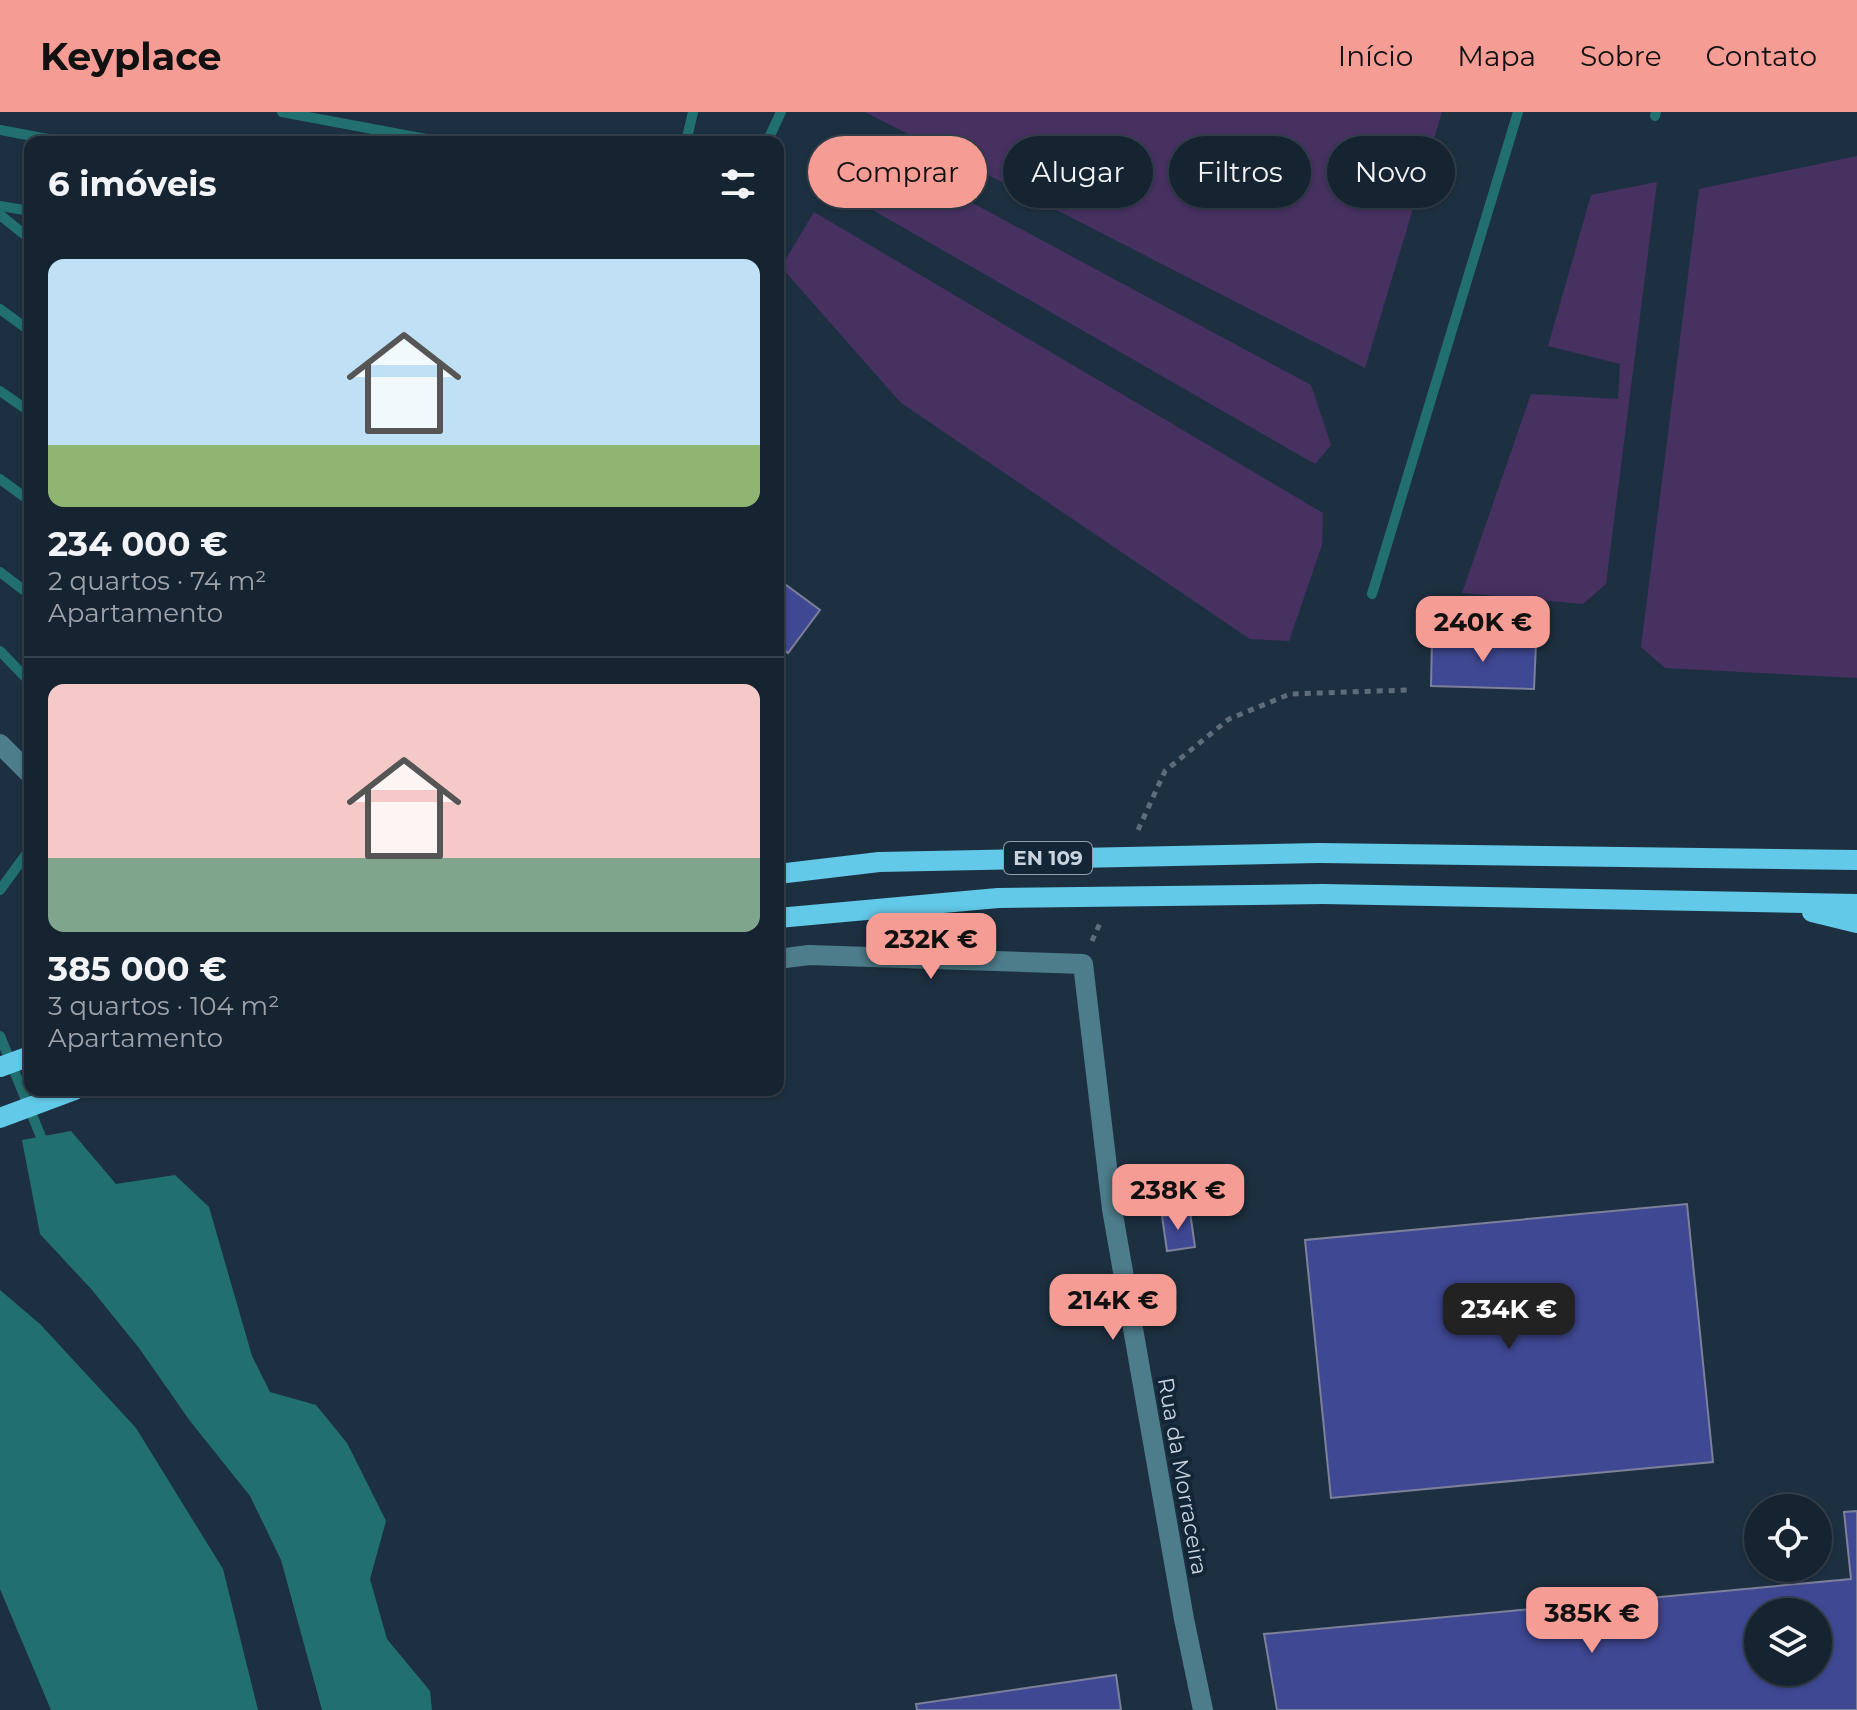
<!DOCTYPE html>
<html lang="pt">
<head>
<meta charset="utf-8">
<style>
	:root { --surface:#162431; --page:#1f2c39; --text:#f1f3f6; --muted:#9ea4ab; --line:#35414d; --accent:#f59c95 }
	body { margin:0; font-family:Montserrat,sans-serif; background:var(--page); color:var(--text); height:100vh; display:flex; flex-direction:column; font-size:30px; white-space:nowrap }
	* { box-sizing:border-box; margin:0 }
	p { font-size:26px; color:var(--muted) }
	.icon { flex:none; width:44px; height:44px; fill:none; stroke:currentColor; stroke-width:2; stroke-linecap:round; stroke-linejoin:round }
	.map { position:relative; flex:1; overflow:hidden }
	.side { position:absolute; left:24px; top:24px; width:760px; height:960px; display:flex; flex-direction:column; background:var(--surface); border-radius:16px; box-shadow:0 2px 6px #0004,0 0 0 2px var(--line) }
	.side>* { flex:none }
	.banner { position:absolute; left:808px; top:24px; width:760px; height:72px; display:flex; gap:16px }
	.buttons { position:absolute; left:1744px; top:1382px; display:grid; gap:16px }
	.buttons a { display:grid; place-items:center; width:88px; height:88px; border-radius:50%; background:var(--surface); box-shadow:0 2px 6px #0004,0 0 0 2px var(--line); font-size:40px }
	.price { position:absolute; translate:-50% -68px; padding:0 18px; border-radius:16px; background:var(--accent); color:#111; font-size:26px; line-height:52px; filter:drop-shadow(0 2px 4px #0008) }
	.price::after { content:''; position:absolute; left:50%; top:48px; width:24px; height:18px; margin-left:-12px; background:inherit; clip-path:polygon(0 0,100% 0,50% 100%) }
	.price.selected { background:#222; color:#fff }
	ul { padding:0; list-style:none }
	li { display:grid; align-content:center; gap:16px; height:424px; padding:0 24px }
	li+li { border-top:2px solid var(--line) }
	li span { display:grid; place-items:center; height:248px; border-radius:16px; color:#555 }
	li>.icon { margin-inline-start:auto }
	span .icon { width:144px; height:144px; fill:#fffc; stroke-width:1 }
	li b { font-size:34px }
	h2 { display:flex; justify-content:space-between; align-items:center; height:96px; padding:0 24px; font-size:34px }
	.pill { padding:0 28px; border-radius:36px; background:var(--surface); box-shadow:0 2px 6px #0004,0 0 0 2px var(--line); font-size:28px; line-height:72px }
	.pill.selected { background:var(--accent); color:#111 }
	header { display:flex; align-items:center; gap:48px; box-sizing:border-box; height:112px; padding:0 40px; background:var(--accent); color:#111 }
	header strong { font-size:38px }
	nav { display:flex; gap:44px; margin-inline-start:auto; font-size:28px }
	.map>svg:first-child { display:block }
	.green { fill:#463161 }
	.water { fill:#21706f }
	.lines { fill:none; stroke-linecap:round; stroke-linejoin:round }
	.stream { stroke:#21706f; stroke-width:10 }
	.building { fill:#3f4893; stroke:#7b809b; stroke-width:2; fill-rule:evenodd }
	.path { stroke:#5d6d7c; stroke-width:5; stroke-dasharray:6 6; stroke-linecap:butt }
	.minor { stroke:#4d7c8b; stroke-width:20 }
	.major { stroke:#62c9e8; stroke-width:20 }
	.major-bridge { stroke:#62c9e8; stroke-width:20 }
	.labels { text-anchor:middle; stroke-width:8; stroke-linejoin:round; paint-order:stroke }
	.shield { fill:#132637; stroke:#929fad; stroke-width:2 }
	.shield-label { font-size:20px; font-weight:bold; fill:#c8d3df }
	.street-label { font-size:22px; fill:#c8d3df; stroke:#132637 }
</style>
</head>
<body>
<header>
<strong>Keyplace</strong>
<nav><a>Início</a><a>Mapa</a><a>Sobre</a><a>Contato</a></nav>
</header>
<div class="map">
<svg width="1857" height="1598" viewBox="0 0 1857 1598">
	<rect width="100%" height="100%" fill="#1d3041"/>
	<g class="green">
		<polygon points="865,0 1442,0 1365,256"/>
		<polygon points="863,32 1311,273 1331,333 1315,352 857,89 833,63"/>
		<polygon points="1857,44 1857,566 1665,556 1641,535 1699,77"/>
		<polygon points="1657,70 1606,472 1583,492 1462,481 1531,282 1618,287 1620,252 1548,234 1591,83"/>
		<polygon points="814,100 1323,401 1322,433 1289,529 1250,527 901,291 781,155"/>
	</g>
	<g class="water">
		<polygon points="71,1019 116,1072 175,1063 209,1095 252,1244 270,1280 316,1293 347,1331 386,1409 370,1467 387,1527 430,1579 432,1598 322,1598 281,1448 250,1384 190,1309 139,1236 92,1178 40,1122 22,1028"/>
		<polygon points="0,1178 40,1212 136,1316 223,1457 258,1598 51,1598 0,1477"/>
	</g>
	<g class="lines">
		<g class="stream">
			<polyline points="282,0 442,30"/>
			<polyline points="1655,4 1656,0"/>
			<polyline points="0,18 64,30"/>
			<polyline points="686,30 693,0"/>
			<polyline points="767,30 781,0"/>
			<polyline points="0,94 30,99"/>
			<polyline points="0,103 30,127"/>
			<polyline points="0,197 30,219"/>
			<polyline points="0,279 30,300"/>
			<polyline points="0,367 30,389"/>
			<polyline points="0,460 30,483"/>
			<polyline points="1372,482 1518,0"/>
			<polyline points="0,539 30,570"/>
			<polyline points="0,778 30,737"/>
			<polyline points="0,924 41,1025"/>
		</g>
	</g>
	<g class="building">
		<polygon points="778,467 820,498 788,541 778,533"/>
		<polygon points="1432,528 1536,531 1534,577 1431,574"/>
		<polygon points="1687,1092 1713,1350 1331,1386 1305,1128"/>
		<polygon points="1190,1100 1195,1135 1167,1139 1162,1104"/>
		<path d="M1857,1399V1598H1277L1264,1522L1851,1467L1844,1400ZM1758,1500H1818V1560H1758Z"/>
		<polygon points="1116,1563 1121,1598 917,1598 916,1592"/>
	</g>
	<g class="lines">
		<g class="path">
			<polyline points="1138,718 1165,659 1229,607 1290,582 1407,578"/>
			<polyline points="1092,829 1101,809"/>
		</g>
		<g class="minor">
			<polyline points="0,632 30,662"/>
			<polyline points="778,847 809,843 1083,852 1112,1097 1184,1507 1203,1598"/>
		</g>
		<g class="major">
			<polyline points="1319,741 1857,748"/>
			<polyline points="1323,782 1857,792"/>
			<polyline points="1812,800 1857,811"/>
			<polyline points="0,955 30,944"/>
			<polyline points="0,1006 75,978"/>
		</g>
		<g class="major-bridge">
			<polyline points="778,762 879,750 1319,741"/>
			<polyline points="778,806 998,786 1323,782"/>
		</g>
	</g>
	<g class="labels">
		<rect class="shield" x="1004" y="730" width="88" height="32" rx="6"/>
		<g class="shield-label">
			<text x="1048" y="753">EN 109</text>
		</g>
		<g class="street-label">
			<text transform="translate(1183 1364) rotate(80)" y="8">Rua da Morraceira</text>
		</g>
	</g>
</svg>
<div class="buttons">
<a><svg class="icon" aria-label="locate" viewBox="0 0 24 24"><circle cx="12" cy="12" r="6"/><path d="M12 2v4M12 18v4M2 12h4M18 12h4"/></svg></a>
<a><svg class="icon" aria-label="layers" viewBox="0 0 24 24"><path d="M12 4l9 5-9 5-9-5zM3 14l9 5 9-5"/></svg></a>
</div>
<b class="price" style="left:1483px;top:552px">240K €</b>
<b class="price" style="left:931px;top:869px">232K €</b>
<b class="price" style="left:1178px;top:1120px">238K €</b>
<b class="price" style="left:1113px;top:1230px">214K €</b>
<b class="price selected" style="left:1509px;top:1239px">234K €</b>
<b class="price" style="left:1592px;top:1543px">385K €</b>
<div class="banner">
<a class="pill selected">Comprar</a>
<a class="pill">Alugar</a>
<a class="pill">Filtros</a>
<a class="pill">Novo</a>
</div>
<section class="side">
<h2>6 imóveis<svg class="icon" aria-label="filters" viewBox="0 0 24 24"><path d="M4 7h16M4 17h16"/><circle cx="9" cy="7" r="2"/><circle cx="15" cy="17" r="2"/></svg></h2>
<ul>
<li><span style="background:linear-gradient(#bfe0f5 75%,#8fb573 0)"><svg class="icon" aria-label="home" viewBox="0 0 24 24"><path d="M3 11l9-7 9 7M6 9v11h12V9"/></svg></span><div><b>234 000 €</b><p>2 quartos · 74 m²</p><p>Apartamento</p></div></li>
<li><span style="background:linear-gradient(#f6c9c9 70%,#7fa58c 0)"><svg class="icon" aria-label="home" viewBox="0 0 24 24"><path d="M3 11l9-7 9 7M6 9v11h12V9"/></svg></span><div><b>385 000 €</b><p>3 quartos · 104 m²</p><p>Apartamento</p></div></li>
</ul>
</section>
</div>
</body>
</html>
